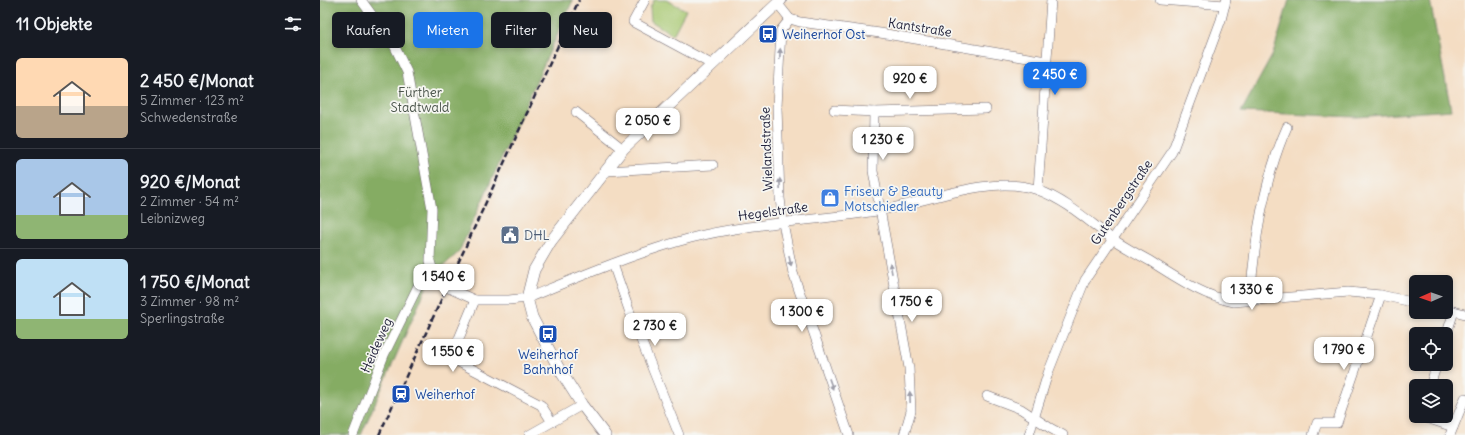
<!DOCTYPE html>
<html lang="de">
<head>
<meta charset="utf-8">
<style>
	:root { --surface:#171b24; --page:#20242c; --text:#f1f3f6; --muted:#9ea1a6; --line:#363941; --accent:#1a73e8 }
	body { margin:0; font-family:Delius,sans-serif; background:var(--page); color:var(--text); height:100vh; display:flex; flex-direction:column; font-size:15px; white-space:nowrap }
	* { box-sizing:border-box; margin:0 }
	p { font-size:13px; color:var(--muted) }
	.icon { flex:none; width:22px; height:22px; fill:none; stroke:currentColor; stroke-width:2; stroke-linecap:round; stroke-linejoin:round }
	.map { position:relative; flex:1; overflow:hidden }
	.side { display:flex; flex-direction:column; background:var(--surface); width:320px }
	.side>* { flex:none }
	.top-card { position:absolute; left:12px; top:12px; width:380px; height:36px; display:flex; gap:8px }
	.needle { width:26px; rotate:268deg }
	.fabs { position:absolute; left:1089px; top:275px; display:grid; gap:8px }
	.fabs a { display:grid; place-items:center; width:44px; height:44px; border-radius:6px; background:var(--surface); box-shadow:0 2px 6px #0003; font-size:20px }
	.price { position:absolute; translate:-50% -34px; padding:0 9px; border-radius:8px; background:#fff; color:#222; font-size:13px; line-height:26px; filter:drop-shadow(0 1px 2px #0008) }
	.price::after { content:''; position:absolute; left:50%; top:24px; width:12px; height:9px; margin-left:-6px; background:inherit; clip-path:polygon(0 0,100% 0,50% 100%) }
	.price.on { background:var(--accent); color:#fff }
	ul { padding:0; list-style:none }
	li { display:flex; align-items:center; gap:12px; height:100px; padding:0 16px }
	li+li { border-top:1px solid var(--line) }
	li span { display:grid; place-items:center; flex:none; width:112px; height:80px; border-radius:6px; color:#555 }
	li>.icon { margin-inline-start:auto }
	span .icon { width:48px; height:48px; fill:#fffc; stroke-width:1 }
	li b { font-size:17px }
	h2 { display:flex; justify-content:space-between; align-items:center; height:48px; padding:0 16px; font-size:17px }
	.tag { padding:0 14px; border-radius:6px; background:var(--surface); box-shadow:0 2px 6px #0003; font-size:14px; line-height:36px }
	.tag.on { background:var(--accent); color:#fff }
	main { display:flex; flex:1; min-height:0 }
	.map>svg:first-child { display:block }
	.green { fill:#a7c871; stroke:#647556 }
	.forest { fill:#85ac63; stroke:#54674f }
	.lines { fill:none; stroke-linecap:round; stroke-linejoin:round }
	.minor-casing { stroke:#6c636b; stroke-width:10 }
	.tertiary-casing { stroke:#6c636b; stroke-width:12 }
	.minor { stroke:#fff; stroke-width:9 }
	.tertiary { stroke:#fff; stroke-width:11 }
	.rail { stroke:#22223b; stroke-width:2.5; stroke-dasharray:6 3; stroke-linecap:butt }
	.oneway { fill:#9c9ca7 }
	.labels { text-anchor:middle; stroke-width:3.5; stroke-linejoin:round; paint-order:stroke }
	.street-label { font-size:13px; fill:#22223b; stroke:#f6f6f2 }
	.transit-label { font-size:13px; fill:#164399; stroke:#f6f6f2; text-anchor:start }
	.park-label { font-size:13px; fill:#4a544b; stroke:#f6f6f2 }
	.shop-label { font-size:13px; fill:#366cbe; stroke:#f6f6f2; text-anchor:start }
	.service-label { font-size:13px; fill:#4e5e75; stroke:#f6f6f2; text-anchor:start }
</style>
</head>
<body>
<main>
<section class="side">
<h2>11 Objekte<svg class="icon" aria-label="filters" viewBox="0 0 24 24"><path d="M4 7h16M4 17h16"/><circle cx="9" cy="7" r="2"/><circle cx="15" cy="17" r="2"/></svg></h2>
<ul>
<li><span style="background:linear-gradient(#ffd9b3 60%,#b9a48a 0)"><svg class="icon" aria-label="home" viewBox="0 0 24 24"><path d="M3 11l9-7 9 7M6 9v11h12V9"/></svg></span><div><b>2 450 €/Monat</b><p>5 Zimmer · 123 m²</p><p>Schwedenstraße</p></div></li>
<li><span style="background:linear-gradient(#a9c7e8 70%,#8fb573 0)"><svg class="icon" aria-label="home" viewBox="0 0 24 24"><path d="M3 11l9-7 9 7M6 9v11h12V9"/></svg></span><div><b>920 €/Monat</b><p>2 Zimmer · 54 m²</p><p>Leibnizweg</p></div></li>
<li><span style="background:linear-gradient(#bfe0f5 75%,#8fb573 0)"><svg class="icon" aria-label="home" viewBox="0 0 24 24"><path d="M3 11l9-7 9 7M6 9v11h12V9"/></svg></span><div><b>1 750 €/Monat</b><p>3 Zimmer · 98 m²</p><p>Sperlingstraße</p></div></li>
</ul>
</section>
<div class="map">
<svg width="1145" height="435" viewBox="0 0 1145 435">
	<rect width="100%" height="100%" fill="#f6f6f2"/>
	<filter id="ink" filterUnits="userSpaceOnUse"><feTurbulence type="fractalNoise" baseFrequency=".025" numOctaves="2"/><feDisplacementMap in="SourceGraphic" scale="8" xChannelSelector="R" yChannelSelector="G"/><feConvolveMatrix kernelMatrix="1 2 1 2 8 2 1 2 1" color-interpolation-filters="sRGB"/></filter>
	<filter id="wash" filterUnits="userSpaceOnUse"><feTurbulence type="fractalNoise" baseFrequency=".012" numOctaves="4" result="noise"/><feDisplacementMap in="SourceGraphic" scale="16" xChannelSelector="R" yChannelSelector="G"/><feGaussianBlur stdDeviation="0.9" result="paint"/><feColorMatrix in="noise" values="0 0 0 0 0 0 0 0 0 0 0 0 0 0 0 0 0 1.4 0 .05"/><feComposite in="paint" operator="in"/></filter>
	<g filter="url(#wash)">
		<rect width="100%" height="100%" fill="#f4ddc3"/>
		<polygon class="green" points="334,0 346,0 366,10 353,35 331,21 330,8"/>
		<g class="forest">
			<polygon points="0,0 253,0 139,252 111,277 41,435 0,435"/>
			<polygon points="969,0 1110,0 1131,110 1036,117 921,112 953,54"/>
		</g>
	</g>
	<g filter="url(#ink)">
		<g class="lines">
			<defs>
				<g id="minor">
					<path d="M41,0L74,45L87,72L112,209L110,261L116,281L126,287L155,300H189L207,298C261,276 315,253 371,238C433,222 499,221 562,210C610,201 671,174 718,190C747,201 767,220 791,238C803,246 817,254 830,261C857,278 883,296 914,302L1028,292L1061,295L1096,303"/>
					<polyline points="325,0 313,22 393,65"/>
					<polyline points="840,0 905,5"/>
					<polyline points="458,4 470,19"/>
					<polyline points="470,19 461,30 457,107 460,198 463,223 473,273 529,435"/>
					<polyline points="470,19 480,22 560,33 726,61"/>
					<polyline points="514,110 554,112 666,109"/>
					<polyline points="256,112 303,149"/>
					<polyline points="554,112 553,171 589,368 591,411 584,435"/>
					<polyline points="286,171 393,165"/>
					<polyline points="718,190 731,0"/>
					<polyline points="293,264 309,310 359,435"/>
					<polyline points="155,300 132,355 133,359 215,402 221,405 232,422"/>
					<path d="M930,301C934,243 943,181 967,127"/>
					<polyline points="1126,309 1145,314"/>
					<polyline points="1126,336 1134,311"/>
					<polyline points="1110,386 1117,364"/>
					<polyline points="667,396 701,409 730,428 743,435"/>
					<polyline points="1101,416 1133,427"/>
					<polyline points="33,435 64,355 98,286 102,280 112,273"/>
					<polyline points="209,435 262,405"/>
					<polyline points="709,435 728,373 765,280 852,152 901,20 906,0"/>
					<polyline points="993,435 997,423 1017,423 1061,295"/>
					<polyline points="1130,435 1145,398"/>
				</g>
				<polyline id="tertiary" points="285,435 262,405 238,367 212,317 207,298 214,270 231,241 303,149 461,0"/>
			</defs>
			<use href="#minor" class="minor-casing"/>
			<use href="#tertiary" class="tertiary-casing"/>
			<use href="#minor" class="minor"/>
			<use href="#tertiary" class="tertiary"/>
			<polyline class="rail" points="59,435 259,0"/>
		</g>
		<defs><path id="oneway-solid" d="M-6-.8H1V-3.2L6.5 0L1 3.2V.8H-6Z"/></defs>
		<g class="oneway">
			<use href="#oneway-solid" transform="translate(460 54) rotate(-87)"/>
			<use href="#oneway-solid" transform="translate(460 184) rotate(-92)"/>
			<use href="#oneway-solid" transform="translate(470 261) rotate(80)"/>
			<use href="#oneway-solid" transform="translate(571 268) rotate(-100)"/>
			<use href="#oneway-solid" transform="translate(511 384) rotate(70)"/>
			<use href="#oneway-solid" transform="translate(590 397) rotate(-92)"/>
		</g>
	</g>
	<defs>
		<symbol id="bus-square" viewBox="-11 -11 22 22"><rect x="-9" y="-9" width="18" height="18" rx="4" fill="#1a4fb4" stroke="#f6f6f2"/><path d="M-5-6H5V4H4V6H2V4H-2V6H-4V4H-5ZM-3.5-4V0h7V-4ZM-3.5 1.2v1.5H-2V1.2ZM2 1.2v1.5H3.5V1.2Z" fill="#fff"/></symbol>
		<symbol id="shop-square" viewBox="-11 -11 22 22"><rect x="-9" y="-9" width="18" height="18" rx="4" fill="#3f7fe0" stroke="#f6f6f2"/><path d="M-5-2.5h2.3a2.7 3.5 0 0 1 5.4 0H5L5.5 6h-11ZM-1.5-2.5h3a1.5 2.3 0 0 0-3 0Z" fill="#fff"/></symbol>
		<symbol id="civic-square" viewBox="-11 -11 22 22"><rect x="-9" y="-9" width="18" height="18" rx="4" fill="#5c6f8a" stroke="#f6f6f2"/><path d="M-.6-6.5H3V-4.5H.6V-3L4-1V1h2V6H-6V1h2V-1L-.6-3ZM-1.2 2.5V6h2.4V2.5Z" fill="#fff"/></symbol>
		<symbol id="station-square" viewBox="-11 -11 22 22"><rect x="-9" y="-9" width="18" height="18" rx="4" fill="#1a4fb4" stroke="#f6f6f2"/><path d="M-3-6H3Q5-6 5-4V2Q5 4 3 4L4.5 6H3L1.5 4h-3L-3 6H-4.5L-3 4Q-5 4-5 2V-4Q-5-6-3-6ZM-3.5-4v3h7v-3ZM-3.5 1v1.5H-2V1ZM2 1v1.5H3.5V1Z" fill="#fff"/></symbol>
	</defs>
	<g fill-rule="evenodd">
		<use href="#bus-square" x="437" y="23" width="22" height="22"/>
		<use href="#shop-square" x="499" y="187" width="22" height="22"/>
		<use href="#civic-square" x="179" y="224" width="22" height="22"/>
		<use href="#bus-square" x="217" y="323" width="22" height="22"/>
		<use href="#station-square" x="70" y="383" width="22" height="22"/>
	</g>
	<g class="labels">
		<g class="street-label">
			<text transform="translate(600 27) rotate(9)" y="5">Kantstraße</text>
			<text transform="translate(446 149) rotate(-92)" y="5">Wielandstraße</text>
			<text transform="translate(801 202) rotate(-56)" y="5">Gutenbergstraße</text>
			<text transform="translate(453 211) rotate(-8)" y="5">Hegelstraße</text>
			<text transform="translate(56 345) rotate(-66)" y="5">Heideweg</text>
		</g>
		<g class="transit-label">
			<text x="462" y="39">Weiherhof Ost</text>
			<text x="228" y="359" text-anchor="middle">Weiherhof<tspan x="228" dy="15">Bahnhof</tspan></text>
			<text x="95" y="399">Weiherhof</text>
		</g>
		<g class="park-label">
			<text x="100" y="97">Fürther<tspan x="100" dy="15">Stadtwald</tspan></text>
		</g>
		<g class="shop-label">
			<text x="524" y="196">Friseur &amp; Beauty<tspan x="524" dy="15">Motschiedler</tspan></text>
		</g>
		<g class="service-label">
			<text x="204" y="240">DHL</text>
		</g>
	</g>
</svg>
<div class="fabs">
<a><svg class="needle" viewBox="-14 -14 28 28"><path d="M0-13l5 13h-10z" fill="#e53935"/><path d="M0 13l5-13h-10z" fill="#9ea1a6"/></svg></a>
<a><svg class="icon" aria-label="locate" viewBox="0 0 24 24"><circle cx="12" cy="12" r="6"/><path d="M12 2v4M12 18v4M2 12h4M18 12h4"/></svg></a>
<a><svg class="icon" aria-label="layers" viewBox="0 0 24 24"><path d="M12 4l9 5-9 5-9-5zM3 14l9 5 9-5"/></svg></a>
</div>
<b class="price on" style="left:735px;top:96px">2 450 €</b>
<b class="price" style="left:590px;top:100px">920 €</b>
<b class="price" style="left:328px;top:142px">2 050 €</b>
<b class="price" style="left:563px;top:161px">1 230 €</b>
<b class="price" style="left:124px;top:298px">1 540 €</b>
<b class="price" style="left:932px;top:311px">1 330 €</b>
<b class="price" style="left:592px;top:323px">1 750 €</b>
<b class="price" style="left:482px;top:333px">1 300 €</b>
<b class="price" style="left:335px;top:347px">2 730 €</b>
<b class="price" style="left:1024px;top:371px">1 790 €</b>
<b class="price" style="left:133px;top:373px">1 550 €</b>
<div class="top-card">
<a class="tag">Kaufen</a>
<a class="tag on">Mieten</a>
<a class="tag">Filter</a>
<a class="tag">Neu</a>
</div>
</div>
</main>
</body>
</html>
